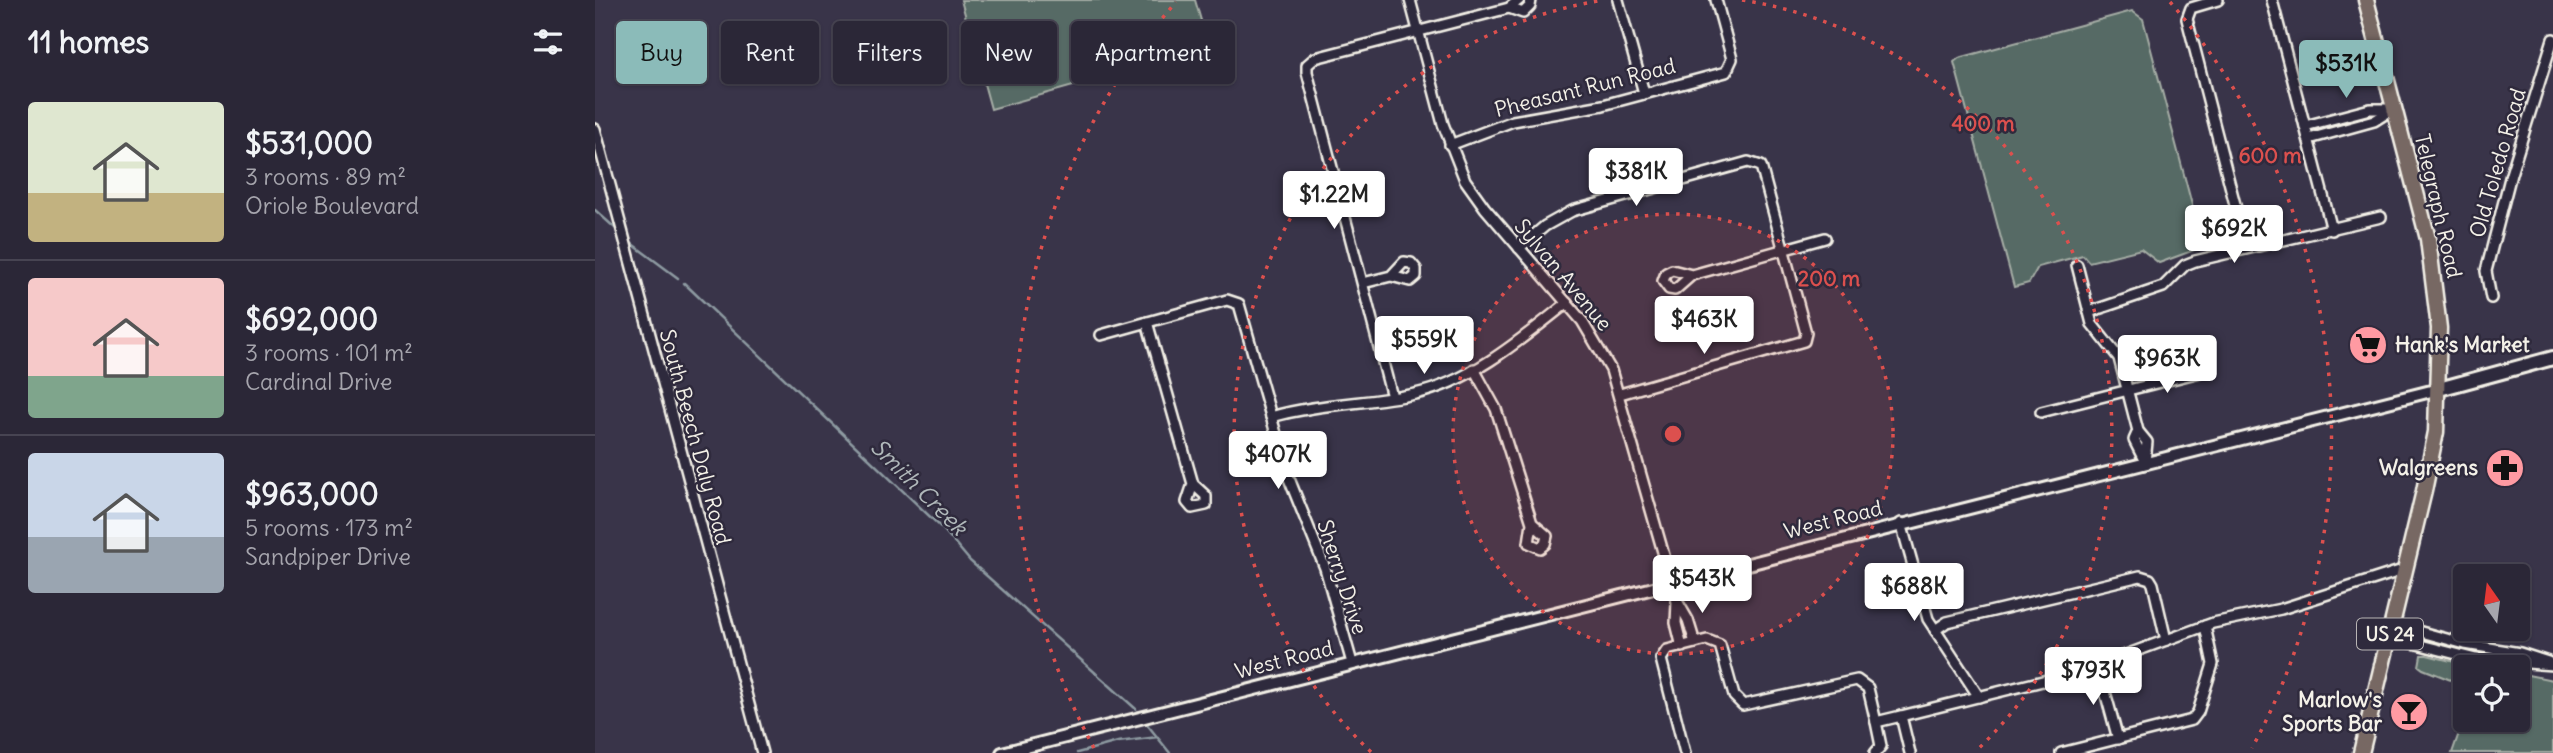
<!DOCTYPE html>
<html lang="en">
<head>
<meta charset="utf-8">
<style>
	:root { --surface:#2b2737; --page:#373342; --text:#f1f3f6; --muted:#a6a5ad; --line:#474452; --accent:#8bbbb9 }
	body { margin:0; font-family:Delius,sans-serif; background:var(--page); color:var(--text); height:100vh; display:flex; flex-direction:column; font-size:26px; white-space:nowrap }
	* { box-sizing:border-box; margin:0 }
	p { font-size:23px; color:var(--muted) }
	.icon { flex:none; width:38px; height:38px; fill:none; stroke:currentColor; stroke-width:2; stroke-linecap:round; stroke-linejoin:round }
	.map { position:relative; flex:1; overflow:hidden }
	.panel { display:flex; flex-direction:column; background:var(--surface); width:595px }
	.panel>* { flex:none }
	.banner { position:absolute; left:21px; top:21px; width:665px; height:63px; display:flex; gap:14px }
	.needle { width:46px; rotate:346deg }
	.controls { position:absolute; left:1858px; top:564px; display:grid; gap:14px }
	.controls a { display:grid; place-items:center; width:77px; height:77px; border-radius:7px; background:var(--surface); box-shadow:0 2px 5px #0004,0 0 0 2px var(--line); font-size:35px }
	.price { position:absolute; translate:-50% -60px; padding:0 16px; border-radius:7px; background:#fff; color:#222; font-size:23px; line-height:46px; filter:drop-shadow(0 2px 4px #0008) }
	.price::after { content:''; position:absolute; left:50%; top:42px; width:21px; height:16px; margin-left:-10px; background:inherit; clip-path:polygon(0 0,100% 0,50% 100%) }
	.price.active { background:var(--accent); color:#111 }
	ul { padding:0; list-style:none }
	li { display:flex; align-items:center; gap:21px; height:175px; padding:0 28px }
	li+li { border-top:2px solid var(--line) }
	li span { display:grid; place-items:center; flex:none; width:196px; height:140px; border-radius:7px; color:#555 }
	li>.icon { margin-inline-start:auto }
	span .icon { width:84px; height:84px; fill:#fffc; stroke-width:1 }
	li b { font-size:30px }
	h2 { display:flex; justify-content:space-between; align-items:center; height:84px; padding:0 28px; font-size:30px }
	.tag { padding:0 24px; border-radius:7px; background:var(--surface); box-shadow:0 2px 5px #0004,0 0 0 2px var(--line); font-size:24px; line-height:63px }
	.tag.active { background:var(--accent); color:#111 }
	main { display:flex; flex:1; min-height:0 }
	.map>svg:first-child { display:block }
	.green { fill:#576b65; stroke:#a6aea6; stroke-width:2 }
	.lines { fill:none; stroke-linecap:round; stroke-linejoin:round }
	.stream { stroke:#8e9ba2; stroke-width:2.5 }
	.minor-casing { stroke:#f4f1e8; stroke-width:14 }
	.tertiary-casing { stroke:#f4f1e8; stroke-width:16 }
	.secondary-casing { stroke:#f4f1e8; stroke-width:18 }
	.primary-casing { stroke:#f4f1e8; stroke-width:19 }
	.minor { stroke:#2f2a3d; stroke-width:9 }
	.tertiary { stroke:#2f2a3d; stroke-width:10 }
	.secondary { stroke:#2f2a3d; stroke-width:12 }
	.primary { stroke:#776864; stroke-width:14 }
	.ring { fill:none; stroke:#dc504e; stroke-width:3.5; stroke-dasharray:3.5 7 }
	.labels { text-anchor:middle; stroke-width:5; stroke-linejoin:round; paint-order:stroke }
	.shield { fill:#2f2a3d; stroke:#b9b5b5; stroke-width:2 }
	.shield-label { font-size:19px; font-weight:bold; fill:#f4f1e8 }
	.street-label { font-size:21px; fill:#f4f1e8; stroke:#2f2a3d }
	.poi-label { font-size:21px; font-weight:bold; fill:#f4f1e8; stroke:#2f2a3d; text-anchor:end }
	.water-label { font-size:23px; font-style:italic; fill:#b0b8ba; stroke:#2f2a3d }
	.centre { fill:#dc504e; stroke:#2f2a3d; stroke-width:3.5 }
	.ring-label { font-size:21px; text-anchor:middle; font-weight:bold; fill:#dc504e; stroke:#2f2a3d; stroke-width:5; stroke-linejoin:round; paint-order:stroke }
</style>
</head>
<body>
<main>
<section class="panel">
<h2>11 homes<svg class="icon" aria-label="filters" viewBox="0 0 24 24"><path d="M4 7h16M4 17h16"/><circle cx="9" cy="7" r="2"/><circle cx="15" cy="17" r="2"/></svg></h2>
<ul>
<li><span style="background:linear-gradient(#dfe7d0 65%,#c2b280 0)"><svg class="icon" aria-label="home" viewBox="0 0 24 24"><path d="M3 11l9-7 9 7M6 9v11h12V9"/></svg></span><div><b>$531,000</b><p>3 rooms · 89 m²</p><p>Oriole Boulevard</p></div></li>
<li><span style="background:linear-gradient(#f6c9c9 70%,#7fa58c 0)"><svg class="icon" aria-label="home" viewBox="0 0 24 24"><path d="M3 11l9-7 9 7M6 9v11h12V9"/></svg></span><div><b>$692,000</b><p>3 rooms · 101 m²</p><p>Cardinal Drive</p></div></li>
<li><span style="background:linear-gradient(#c9d6e8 60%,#9aa5b1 0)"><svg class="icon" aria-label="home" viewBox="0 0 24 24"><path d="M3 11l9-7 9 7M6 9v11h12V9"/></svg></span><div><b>$963,000</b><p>5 rooms · 173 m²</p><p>Sandpiper Drive</p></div></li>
</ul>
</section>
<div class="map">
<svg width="1958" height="753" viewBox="0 0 1958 753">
	<rect width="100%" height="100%" fill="#393449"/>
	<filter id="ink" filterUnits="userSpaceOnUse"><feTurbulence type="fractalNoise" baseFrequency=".0143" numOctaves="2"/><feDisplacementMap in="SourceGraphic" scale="14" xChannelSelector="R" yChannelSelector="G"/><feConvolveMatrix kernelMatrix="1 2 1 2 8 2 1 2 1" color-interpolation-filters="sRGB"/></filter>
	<g filter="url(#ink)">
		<g class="green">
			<polygon points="366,0 600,0 614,48 396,109"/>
			<polygon points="1537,11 1548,19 1607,243 1605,248 1564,263 1546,249 1494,262 1488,255 1443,267 1434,283 1419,287 1359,62 1364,58"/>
			<polygon points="1826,655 1832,655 1880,667 1871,667 1871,686 1828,669 1824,666"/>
			<polygon points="1923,673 1958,680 1958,753 1857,753 1871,713 1871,719 1923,719"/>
		</g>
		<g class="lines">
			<g class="stream">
				<polyline points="0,210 20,228"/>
				<polyline points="36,243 83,278"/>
				<polyline points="89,283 349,530 375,561 541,709"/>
				<polyline points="551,723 575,753"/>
				<polyline points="482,753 523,742 563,737"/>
			</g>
			<defs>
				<g id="minor">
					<polyline points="815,0 848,124 870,180 890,208 987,321 1016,370 1082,601 1093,620 1100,643"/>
					<polyline points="1023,0 1049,93"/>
					<polyline points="1623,0 1596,8 1592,19 1651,247"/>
					<polyline points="1677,0 1737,230"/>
					<polyline points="914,8 928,13 935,6 936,0"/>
					<polyline points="1710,126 1775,109 1796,109"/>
					<polyline points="0,129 167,753"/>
					<polyline points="1714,139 1779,121 1798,109"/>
					<polyline points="855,145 918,121 1008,105 1131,72 1137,59 1121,0"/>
					<polyline points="924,248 950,226 977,211 1153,162 1166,166 1211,333 1209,341 1025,394"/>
					<polyline points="1482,265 1497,324 1524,358 1543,431 1552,442 1550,462"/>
					<polyline points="1097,275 1077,270 1071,273 1068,281 1074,289 1080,290 1097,275 1230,238"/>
					<polyline points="768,283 796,276 809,262 816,263 821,269 821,276 815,281 796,276"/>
					<polyline points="1896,298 1891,271 1916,174 1958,39"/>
					<polyline points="1494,312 1568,287 1590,265 1600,261 1786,217"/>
					<polyline points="552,322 598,484 611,496 611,505 597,508 592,502 598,484"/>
					<polyline points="506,335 632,300 644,304 693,476 730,568 757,663"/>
					<polyline points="879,369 901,409 937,523 934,543 945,548 950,544 952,536 937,523"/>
					<polyline points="797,397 712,72 712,65 720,58 914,8 924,0"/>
					<polyline points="1446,412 1605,372"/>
					<path d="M676,417C724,403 772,404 820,394C876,382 928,338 972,303"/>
					<polyline points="1543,431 1539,440 1550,462"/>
					<polyline points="1306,523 1333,619 1384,697"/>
					<polyline points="1082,602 1081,623 1087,647"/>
					<polyline points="1797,624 1870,644 1925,653 1953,662"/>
					<polyline points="1340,630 1352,622 1545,576 1555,579 1558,584 1571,640"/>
					<polyline points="1794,637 1881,659 1958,665"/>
					<polyline points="1503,666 1523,739"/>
					<polyline points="1090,753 1066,659 1072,650 1112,640 1125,645 1139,696 1148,705 1262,680 1273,688 1281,722 1306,716"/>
					<polyline points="1280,753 1286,746 1281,722"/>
					<polyline points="1315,753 1306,716 1484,672 1618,623 1686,609 1811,569"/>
					<polyline points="1466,753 1597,720 1603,712 1618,664 1610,626"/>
				</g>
				<polyline id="tertiary" points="407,753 1844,389"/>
				<polyline id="secondary" points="1844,389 1958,358"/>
				<polyline id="primary" points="1766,753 1829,491 1841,432 1844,328 1833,239 1771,0"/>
			</defs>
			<use href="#minor" class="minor-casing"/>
			<use href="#tertiary" class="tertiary-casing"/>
			<use href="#secondary" class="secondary-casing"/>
			<use href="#primary" class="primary-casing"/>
			<use href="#minor" class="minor"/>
			<use href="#tertiary" class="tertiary"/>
			<use href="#secondary" class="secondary"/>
			<use href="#primary" class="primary"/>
		</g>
	</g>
	<circle cx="1078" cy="434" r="220" fill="#dc504e" fill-opacity=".12"/>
	<g class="ring">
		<circle cx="1078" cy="434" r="220"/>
		<path d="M776 752A439 439 0 0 1 1009 0M1147 0A439 439 0 0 1 1380 752"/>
		<path d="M499 748A659 659 0 0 1 581 2M1575 2A659 659 0 0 1 1657 748"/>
	</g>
	<defs>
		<symbol id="supermarket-disc" viewBox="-11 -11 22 22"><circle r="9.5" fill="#ff9aa2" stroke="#2f2a3d"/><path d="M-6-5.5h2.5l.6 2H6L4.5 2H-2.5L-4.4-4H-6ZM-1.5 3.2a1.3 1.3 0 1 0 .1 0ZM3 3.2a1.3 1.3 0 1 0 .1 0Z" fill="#111"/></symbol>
		<symbol id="pharmacy-disc" viewBox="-11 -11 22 22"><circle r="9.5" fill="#ff9aa2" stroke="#2f2a3d"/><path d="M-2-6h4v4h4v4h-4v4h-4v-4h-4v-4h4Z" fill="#111"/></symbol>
		<symbol id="bar-disc" viewBox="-11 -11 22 22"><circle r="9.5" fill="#ff9aa2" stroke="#2f2a3d"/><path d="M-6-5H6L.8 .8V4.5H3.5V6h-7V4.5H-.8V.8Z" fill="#111"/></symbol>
	</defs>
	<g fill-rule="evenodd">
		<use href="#supermarket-disc" x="1751" y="323" width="44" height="44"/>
		<use href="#pharmacy-disc" x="1888" y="446" width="44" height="44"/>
		<use href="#bar-disc" x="1792" y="690" width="44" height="44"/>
	</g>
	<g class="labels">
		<rect class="shield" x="1762" y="618.5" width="66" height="31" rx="5"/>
		<g class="shield-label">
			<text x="1795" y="641">US 24</text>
		</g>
		<g class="street-label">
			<text transform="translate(990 88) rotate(-14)" y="7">Pheasant Run Road</text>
			<text transform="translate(1903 163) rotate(-74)" y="7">Old Toledo Road</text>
			<text transform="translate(1843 206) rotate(77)" y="7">Telegraph Road</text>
			<text transform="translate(968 275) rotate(50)" y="7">Sylvan Avenue</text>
			<text transform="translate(100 437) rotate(75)" y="7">South Beech Daly Road</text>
			<text transform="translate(1238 520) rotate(-14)" y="7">West Road</text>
			<text transform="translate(747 577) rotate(72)" y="7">Sherry Drive</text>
			<text transform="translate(689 660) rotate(-14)" y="7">West Road</text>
		</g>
		<g class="poi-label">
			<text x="1800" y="352" text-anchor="start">Hank's Market</text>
			<text x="1883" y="475">Walgreens</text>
			<text x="1787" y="707">Marlow's<tspan x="1787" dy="24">Sports Bar</tspan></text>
		</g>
		<g class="water-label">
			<text transform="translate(324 487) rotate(45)" y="8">Smith Creek</text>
		</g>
	</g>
	<circle cx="1078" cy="434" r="10" class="centre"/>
	<g class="ring-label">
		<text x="1388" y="131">400 m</text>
		<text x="1675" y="163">600 m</text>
		<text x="1234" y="286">200 m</text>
	</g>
</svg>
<div class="controls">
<a><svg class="needle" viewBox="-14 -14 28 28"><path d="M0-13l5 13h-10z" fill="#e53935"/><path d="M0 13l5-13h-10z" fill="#a6a5ad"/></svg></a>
<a><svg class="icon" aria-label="locate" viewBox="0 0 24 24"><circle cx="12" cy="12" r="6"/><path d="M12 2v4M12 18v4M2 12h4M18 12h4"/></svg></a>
</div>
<b class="price active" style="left:1751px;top:100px">$531K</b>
<b class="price" style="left:1041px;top:208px">$381K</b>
<b class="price" style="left:739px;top:231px">$1.22M</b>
<b class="price" style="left:1639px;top:265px">$692K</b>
<b class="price" style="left:1109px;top:356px">$463K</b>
<b class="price" style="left:829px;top:376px">$559K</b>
<b class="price" style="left:1572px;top:395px">$963K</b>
<b class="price" style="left:683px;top:491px">$407K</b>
<b class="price" style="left:1107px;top:615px">$543K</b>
<b class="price" style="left:1319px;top:623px">$688K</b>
<b class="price" style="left:1498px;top:707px">$793K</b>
<div class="banner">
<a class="tag active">Buy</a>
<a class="tag">Rent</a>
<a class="tag">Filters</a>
<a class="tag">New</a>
<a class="tag">Apartment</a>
</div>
</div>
</main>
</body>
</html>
